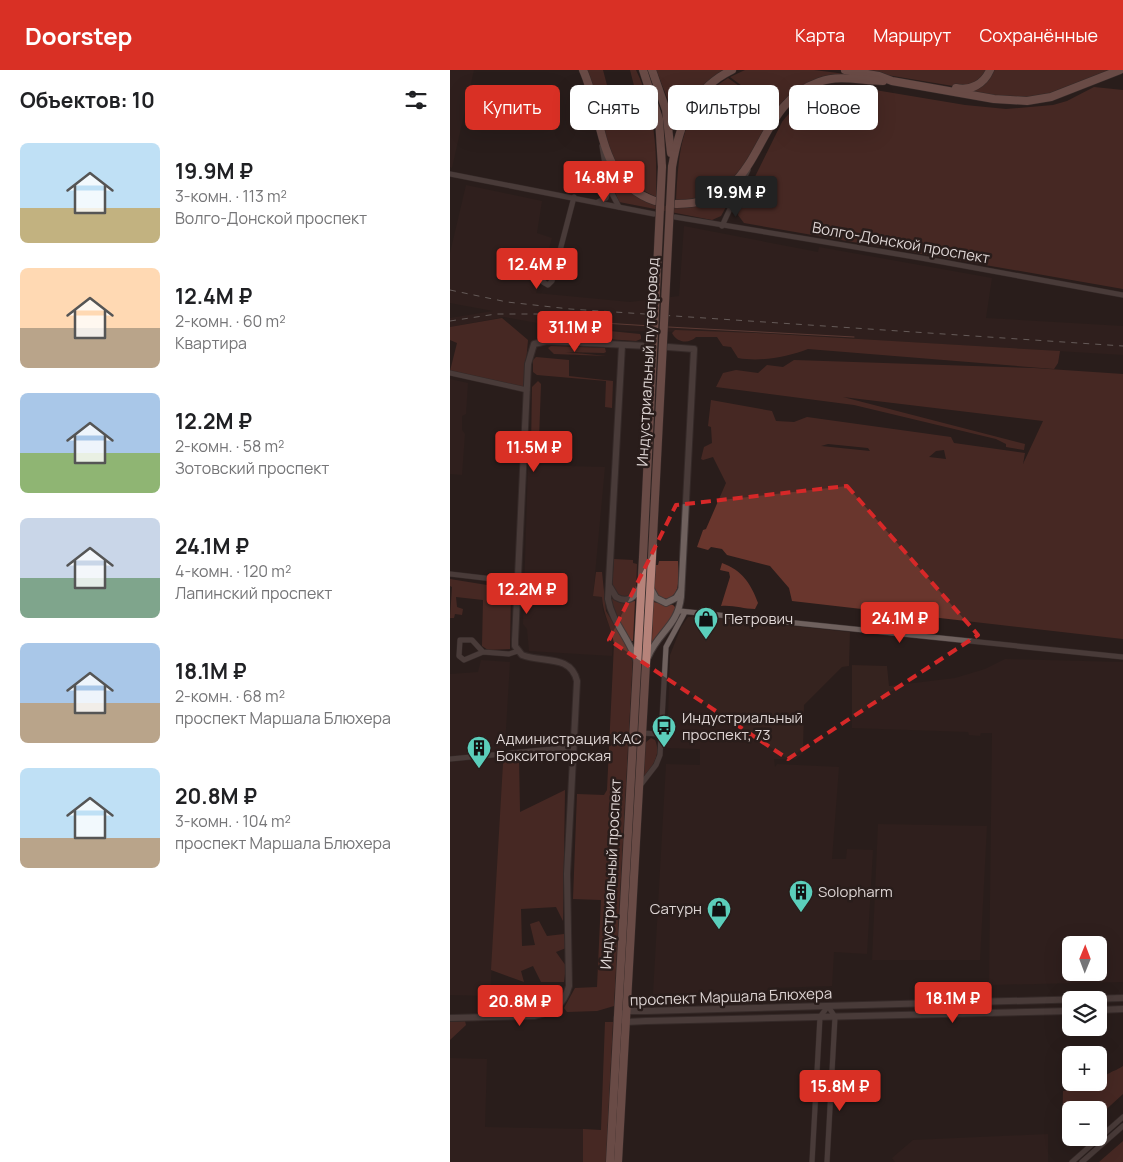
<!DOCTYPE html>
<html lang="ru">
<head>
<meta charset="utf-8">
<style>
	:root { --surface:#fff; --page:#f6f6f6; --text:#202124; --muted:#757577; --accent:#d93025 }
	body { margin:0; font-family:Manrope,sans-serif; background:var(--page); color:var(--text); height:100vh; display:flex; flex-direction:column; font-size:19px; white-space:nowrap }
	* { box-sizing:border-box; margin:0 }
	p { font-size:16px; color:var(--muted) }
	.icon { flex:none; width:28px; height:28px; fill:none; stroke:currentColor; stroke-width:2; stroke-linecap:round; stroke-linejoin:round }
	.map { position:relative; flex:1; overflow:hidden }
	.details { display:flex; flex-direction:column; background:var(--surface); width:450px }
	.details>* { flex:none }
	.guide { position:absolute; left:15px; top:15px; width:475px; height:45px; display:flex; gap:10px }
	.needle { width:32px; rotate:1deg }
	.fabs { position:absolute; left:612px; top:866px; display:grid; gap:10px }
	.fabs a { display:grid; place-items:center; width:45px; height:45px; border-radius:8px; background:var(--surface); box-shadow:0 5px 20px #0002; font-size:25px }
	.price { position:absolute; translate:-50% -42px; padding:0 11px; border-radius:5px; background:var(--accent); color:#fff; font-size:16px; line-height:32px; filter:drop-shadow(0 1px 2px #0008) }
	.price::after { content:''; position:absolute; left:50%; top:30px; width:15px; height:11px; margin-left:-8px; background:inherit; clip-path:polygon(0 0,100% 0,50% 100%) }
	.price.on { background:#222; color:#fff }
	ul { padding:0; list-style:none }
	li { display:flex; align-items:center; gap:15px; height:125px; padding:0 20px }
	li span { display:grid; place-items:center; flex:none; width:140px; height:100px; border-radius:8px; color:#555 }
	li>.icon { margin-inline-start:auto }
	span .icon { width:60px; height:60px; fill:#fffc; stroke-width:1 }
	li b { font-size:21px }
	h2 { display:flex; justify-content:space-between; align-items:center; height:60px; padding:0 20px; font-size:21px }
	.tag { padding:0 18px; border-radius:8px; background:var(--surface); box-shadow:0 5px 20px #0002; font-size:18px; line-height:45px }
	.tag.on { background:var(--accent); color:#fff }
	header { display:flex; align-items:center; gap:30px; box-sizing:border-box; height:70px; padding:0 25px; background:var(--accent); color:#fff }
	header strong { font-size:24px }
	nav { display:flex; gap:28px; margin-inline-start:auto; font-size:18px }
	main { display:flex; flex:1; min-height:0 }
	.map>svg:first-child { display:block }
	.built { fill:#35231f; fill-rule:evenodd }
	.green { fill:#69362d; fill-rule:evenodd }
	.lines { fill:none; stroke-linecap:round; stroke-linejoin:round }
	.stream { stroke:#965c52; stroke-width:1 }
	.minor-casing { stroke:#423837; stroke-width:6 }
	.tertiary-casing { stroke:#423837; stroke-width:8 }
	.primary-casing { stroke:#423837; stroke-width:9 }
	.minor { stroke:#6f615e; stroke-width:5 }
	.tertiary { stroke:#6f615e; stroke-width:6 }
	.primary { stroke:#b6837a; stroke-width:8 }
	.rail { stroke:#ada3a2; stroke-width:1; stroke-dasharray:6 6; stroke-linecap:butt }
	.primary-bridge-casing { stroke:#423837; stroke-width:9; stroke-linecap:butt }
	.primary-bridge { stroke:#b6837a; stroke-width:8 }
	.marked { fill:none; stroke:#d62828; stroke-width:4; stroke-dasharray:10 6; stroke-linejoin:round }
	.labels { text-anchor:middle; stroke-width:5; stroke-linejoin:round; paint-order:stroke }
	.street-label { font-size:15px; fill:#ddd4d3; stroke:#291d1b }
	.poi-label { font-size:15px; fill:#ddd4d3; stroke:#291d1b; text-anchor:start }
</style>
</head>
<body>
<header>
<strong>Doorstep</strong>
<nav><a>Карта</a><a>Маршрут</a><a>Сохранённые</a></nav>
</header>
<main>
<section class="details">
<h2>Объектов: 10<svg class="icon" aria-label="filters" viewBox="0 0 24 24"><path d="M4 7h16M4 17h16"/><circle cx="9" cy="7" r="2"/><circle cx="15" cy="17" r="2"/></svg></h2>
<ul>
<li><span style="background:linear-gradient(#bfe0f5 65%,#c2b280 0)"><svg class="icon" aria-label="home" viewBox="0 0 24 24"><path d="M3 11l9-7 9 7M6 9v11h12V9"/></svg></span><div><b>19.9M ₽</b><p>3-комн. · 113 m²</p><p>Волго-Донской проспект</p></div></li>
<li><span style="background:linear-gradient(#ffd9b3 60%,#b9a48a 0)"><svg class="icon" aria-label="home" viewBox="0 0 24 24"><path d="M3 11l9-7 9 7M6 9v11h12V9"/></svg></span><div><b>12.4M ₽</b><p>2-комн. · 60 m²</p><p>Квартира</p></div></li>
<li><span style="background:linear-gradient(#a9c7e8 60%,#8fb573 0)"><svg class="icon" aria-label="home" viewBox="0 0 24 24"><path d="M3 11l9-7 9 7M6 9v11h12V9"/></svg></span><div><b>12.2M ₽</b><p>2-комн. · 58 m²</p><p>Зотовский проспект</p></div></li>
<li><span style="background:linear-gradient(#c9d6e8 60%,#7fa58c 0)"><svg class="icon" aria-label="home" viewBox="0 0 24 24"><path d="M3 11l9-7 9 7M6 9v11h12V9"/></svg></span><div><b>24.1M ₽</b><p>4-комн. · 120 m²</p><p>Лапинский проспект</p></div></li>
<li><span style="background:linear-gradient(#a9c7e8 60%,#b9a48a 0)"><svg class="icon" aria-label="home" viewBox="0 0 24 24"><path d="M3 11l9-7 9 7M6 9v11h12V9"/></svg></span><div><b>18.1M ₽</b><p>2-комн. · 68 m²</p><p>проспект Маршала Блюхера</p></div></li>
<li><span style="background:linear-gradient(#bfe0f5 70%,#b9a48a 0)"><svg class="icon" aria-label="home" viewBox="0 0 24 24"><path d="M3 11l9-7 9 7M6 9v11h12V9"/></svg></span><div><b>20.8M ₽</b><p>3-комн. · 104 m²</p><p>проспект Маршала Блюхера</p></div></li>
</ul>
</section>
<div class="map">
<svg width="673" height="1092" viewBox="0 0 673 1092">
	<rect width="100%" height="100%" fill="#291d1b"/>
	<g class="built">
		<polygon points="0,0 24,0 2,98 0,97"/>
		<polygon points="16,115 92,131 87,163 102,168 86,223 180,232 229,226 234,156 368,182 369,177 542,208 536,248 673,256 673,285 306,263 175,261 99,255 54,247 0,257 0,248 43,241 0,233 0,183"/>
		<polygon points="0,309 18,313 16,344 12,346 12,360 15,364 12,405 0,404"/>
		<polygon points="78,395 155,397 143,526 152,527 153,541 163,565 162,586 79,581 77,559 73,554"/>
		<polygon points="248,546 400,562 399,596 392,597 354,635 353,683 346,689 324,689 325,697 327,694 389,697 382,789 396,789 397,779 423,780 417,884 384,882 382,916 323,918 313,922 203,924 216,694 250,695 250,679 217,678 220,585 231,557 238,547"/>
		<path d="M555,589L673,592V912L539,915L542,663H531L530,666L519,665L518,662L402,658V595L437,596L439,616L505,608L535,599ZM621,875H649V902H621Z"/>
		<polygon points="31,590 60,592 40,926 0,925 0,604 28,602"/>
		<polygon points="428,754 537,756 530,890 422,890"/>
		<polygon points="0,988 37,989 35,1057 133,1059 133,1092 0,1092"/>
		<polygon points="598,1064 598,1092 445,1092 442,1088 463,1070"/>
	</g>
	<g class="green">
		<polygon points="136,0 153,0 158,19 171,15 174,25 172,32 149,45"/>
		<path d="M180,0H186C206,42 207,82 206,127C168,109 161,90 152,51L175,35L177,38L189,35Z"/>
		<path d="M206,0H276C253,16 235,31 226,59H224L218,30Z"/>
		<polygon points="295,0 364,0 396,4 358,13 334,30 326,41 280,7"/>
		<polygon points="407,0 538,0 530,11 509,17"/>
		<path d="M542,0H662C638,10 614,22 588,27C567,31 543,25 522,22L521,20Z"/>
		<path d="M278,8L324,41C305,73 294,111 257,126C248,130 236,130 226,131C229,80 230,38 278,8Z"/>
		<path d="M401,16L515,35L556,39L603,35L617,31L644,17L673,20V219L294,153L288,145L289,139L332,52C350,29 372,18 401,16Z"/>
		<path d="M160,99C184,130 222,147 260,132C270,128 278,120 287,117L271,146L262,150L169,132L162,114Z"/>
		<polygon points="52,248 78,270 74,315 71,318 0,301 7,273 0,270 0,257"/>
		<polygon points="99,255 190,264 191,266 191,269 186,271 97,265 94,261"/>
		<path d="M225,260L306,263L610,281L608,293L604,299L358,279C337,287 311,292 288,288L281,277L273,276L267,267H246C239,274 227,273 222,263Z"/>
		<polygon points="101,276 155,278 156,282 154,283 115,282 157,286 104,284 98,278"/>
		<polygon points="86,287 119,290 119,306 163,311 162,338 155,337 156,311 87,305 83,302 83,290"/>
		<path d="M344,290L584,298L673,304V569L342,531L339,518L320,496L277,485L272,479L261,477L258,480L247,477L253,460L256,459L276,413L263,387L253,390L251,389L254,377L262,373L261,357L258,356L261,330L322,341L326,351L344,352L357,347L501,367L504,373L575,383L573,394L593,351L393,327L575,374L574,380L556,377V374L546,369L404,335L266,317L273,303L286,300L308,303L317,295L333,297ZM378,374L418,378L420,381L371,376ZM494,380L496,389L479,387L486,381Z"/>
		<polygon points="88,311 91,314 89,369 84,377 81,378 82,317"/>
		<polygon points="164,489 183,490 183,493 187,494 186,519 178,527 170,527 162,517"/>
		<path d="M209,491H228C228,505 232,524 217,529L209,527L204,518V495H208Z"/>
		<path d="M272,493C292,500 301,514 308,533L305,539C293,539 284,535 271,536L280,507L279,502L270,500Z"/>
		<path d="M146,502H152L156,541L183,586L164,936L147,941L117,942L114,938L125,918L147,917L151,830L123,829L127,724L154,725L157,720L164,574C162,558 153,545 152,527L143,526Z"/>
		<polygon points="0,509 61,519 60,579 38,580 32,576 33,530 6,527 7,537 13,539 12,545 5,544 4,548 0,548 2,517 0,516"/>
		<polygon points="161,528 172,533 185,531 183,571 181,571 163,543"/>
		<polygon points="203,532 223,535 226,538 226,543 202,572"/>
		<path d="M201,668L205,670C211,683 204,694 196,705H194L195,673Z"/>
		<polygon points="55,688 69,688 70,742 115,720 113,851 106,837 71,839 72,876 85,875 80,854 89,851 97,866 114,864 116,878 106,882 116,896 114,912 91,912 83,896 71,901 74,912 41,900 53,694"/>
		<polygon points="15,951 16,955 0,970 0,952"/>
		<polygon points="155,952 163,952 156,1092 133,1092 133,1059 151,1060"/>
		<path d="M673,996V1024L649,1046V1040H621V1062L612,1068L613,1021C627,1018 639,1022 652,1013C654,1002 665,1002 673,996Z"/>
		<polygon points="673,1071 673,1092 649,1092"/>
	</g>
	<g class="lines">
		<g class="stream">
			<polyline points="137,252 201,256"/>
			<polyline points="218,257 404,267"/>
		</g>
		<defs>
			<g id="minor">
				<polyline points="152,76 159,118 169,137"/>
				<polyline points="0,104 204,144"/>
				<polyline points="148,132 156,128 159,118"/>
				<polyline points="225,147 471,188 673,225"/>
				<polyline points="272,156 298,100"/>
				<polyline points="102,204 93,207 93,212 98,215 102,211 124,127"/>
				<polyline points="0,303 77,320"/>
				<polyline points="0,504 69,512"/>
				<polyline points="230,541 673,587"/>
				<polyline points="33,582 22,570 10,570 9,586 14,590 33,582 59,584 68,581"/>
				<polyline points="191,663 211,664"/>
				<polyline points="0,689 123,677"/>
				<polyline points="189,717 206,695 210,685 216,577 235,542"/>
				<polyline points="362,1092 370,947 378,936 385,947 377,1092"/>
				<polyline points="622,1092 673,1047"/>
				<polyline points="632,1092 673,1056"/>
			</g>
			<g id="tertiary">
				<path d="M172,275L158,529C162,552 179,568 186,590"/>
				<path d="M160,517L166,527C178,534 184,527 191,517"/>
				<polyline points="201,519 206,528 216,533 226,528 231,520"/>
				<path d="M198,587C208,562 228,556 231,527L244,279L218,277"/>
				<polyline points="649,940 673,939"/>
				<polyline points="173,944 176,941 196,941 673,928"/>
				<path d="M0,948L84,946C103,942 114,935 119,916L117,804L127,611C121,584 92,593 72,585L65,576V570L78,294L84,274L97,271L198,276"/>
				<polyline points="167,948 176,952 196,951 621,941"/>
			</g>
			<g id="primary">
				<path d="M133,0C154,46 146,111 205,131"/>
				<polyline points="193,0 209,49 212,97"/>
				<polyline points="202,0 216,40 221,83"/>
				<polyline points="395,0 429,6 442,11 544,29 577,31 601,27 670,0"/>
				<path d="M506,18C521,21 534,14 540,0"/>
				<path d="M222,97C229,56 241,20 282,0"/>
				<path d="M226,134C318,135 299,36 369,12C391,4 411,11 433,11"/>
				<polyline points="160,1092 193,487"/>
				<polyline points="168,1092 202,487"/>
			</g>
		</defs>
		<use href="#minor" class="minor-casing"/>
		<use href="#tertiary" class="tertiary-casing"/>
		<use href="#primary" class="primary-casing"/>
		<use href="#minor" class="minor"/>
		<use href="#tertiary" class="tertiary"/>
		<use href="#primary" class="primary"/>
		<g class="rail">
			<polyline points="0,220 57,232 120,239 673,276"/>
			<polyline points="0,251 46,244 102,244"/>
		</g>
		<defs>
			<g id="primary-bridge">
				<polyline points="193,487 212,97"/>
				<polyline points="202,487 222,97"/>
			</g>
		</defs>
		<use href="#primary-bridge" class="primary-bridge-casing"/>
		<use href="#primary-bridge" class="primary-bridge"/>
	</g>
	<path d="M0 0H673V1092H0ZM397,416L528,565L338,689L159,570L226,435Z" fill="#291d1b" fill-opacity=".55" fill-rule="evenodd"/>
	<path class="marked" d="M397,416L528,565L338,689L159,570L226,435Z"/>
	<defs>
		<symbol id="shop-pin" viewBox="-11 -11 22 30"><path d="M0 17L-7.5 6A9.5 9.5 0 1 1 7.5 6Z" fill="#5bcebb" stroke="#291d1b"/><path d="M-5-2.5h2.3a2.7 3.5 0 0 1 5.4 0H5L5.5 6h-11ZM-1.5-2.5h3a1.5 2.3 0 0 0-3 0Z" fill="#111"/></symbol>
		<symbol id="bus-pin" viewBox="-11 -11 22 30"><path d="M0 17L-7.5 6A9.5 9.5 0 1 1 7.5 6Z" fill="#5bcebb" stroke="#291d1b"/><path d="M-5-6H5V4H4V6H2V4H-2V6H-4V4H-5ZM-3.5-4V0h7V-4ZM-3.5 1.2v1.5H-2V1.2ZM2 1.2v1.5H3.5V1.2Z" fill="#111"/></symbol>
		<symbol id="building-pin" viewBox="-11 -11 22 30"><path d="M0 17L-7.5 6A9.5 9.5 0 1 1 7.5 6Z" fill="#5bcebb" stroke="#291d1b"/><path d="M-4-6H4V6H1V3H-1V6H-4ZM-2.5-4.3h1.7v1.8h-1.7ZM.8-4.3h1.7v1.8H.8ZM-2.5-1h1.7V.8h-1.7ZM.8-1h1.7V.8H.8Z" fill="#111"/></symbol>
	</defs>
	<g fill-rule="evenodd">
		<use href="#shop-pin" x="242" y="535" width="28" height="38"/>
		<use href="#bus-pin" x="200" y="643" width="28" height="38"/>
		<use href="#building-pin" x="15" y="664" width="28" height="38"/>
		<use href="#building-pin" x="337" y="808" width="28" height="38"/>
		<use href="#shop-pin" x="255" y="825" width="28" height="38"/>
	</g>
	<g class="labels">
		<g class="street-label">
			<text transform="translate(451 173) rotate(10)" y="5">Волго-Донской проспект</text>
			<text transform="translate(198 292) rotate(-87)" y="5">Индустриальный путепровод</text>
			<text transform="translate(161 804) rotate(-87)" y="5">Индустриальный проспект</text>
			<text transform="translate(281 927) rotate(-2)" y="5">проспект Маршала Блюхера</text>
		</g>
		<g class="poi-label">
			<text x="274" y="554">Петрович</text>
			<text x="232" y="653">Индустриальный<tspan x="232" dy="17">проспект, 73</tspan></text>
			<text x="46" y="674">Администрация КАС<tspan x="46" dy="17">Бокситогорская</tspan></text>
			<text x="368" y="827">Solopharm</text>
			<text x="252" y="844" text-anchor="end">Сатурн</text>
		</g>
	</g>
</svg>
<div class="fabs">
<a><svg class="needle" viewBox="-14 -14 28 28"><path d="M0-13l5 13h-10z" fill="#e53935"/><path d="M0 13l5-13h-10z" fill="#757577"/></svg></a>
<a><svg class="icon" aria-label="layers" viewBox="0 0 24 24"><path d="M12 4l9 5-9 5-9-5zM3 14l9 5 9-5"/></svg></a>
<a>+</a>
<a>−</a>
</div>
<b class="price" style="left:154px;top:133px">14.8M ₽</b>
<b class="price on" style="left:286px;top:148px">19.9M ₽</b>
<b class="price" style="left:87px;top:220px">12.4M ₽</b>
<b class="price" style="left:125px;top:283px">31.1M ₽</b>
<b class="price" style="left:84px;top:403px">11.5M ₽</b>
<b class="price" style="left:77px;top:545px">12.2M ₽</b>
<b class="price" style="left:450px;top:574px">24.1M ₽</b>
<b class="price" style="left:503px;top:954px">18.1M ₽</b>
<b class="price" style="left:70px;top:957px">20.8M ₽</b>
<b class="price" style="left:390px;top:1042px">15.8M ₽</b>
<div class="guide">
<a class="tag on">Купить</a>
<a class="tag">Снять</a>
<a class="tag">Фильтры</a>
<a class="tag">Новое</a>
</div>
</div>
</main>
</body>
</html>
